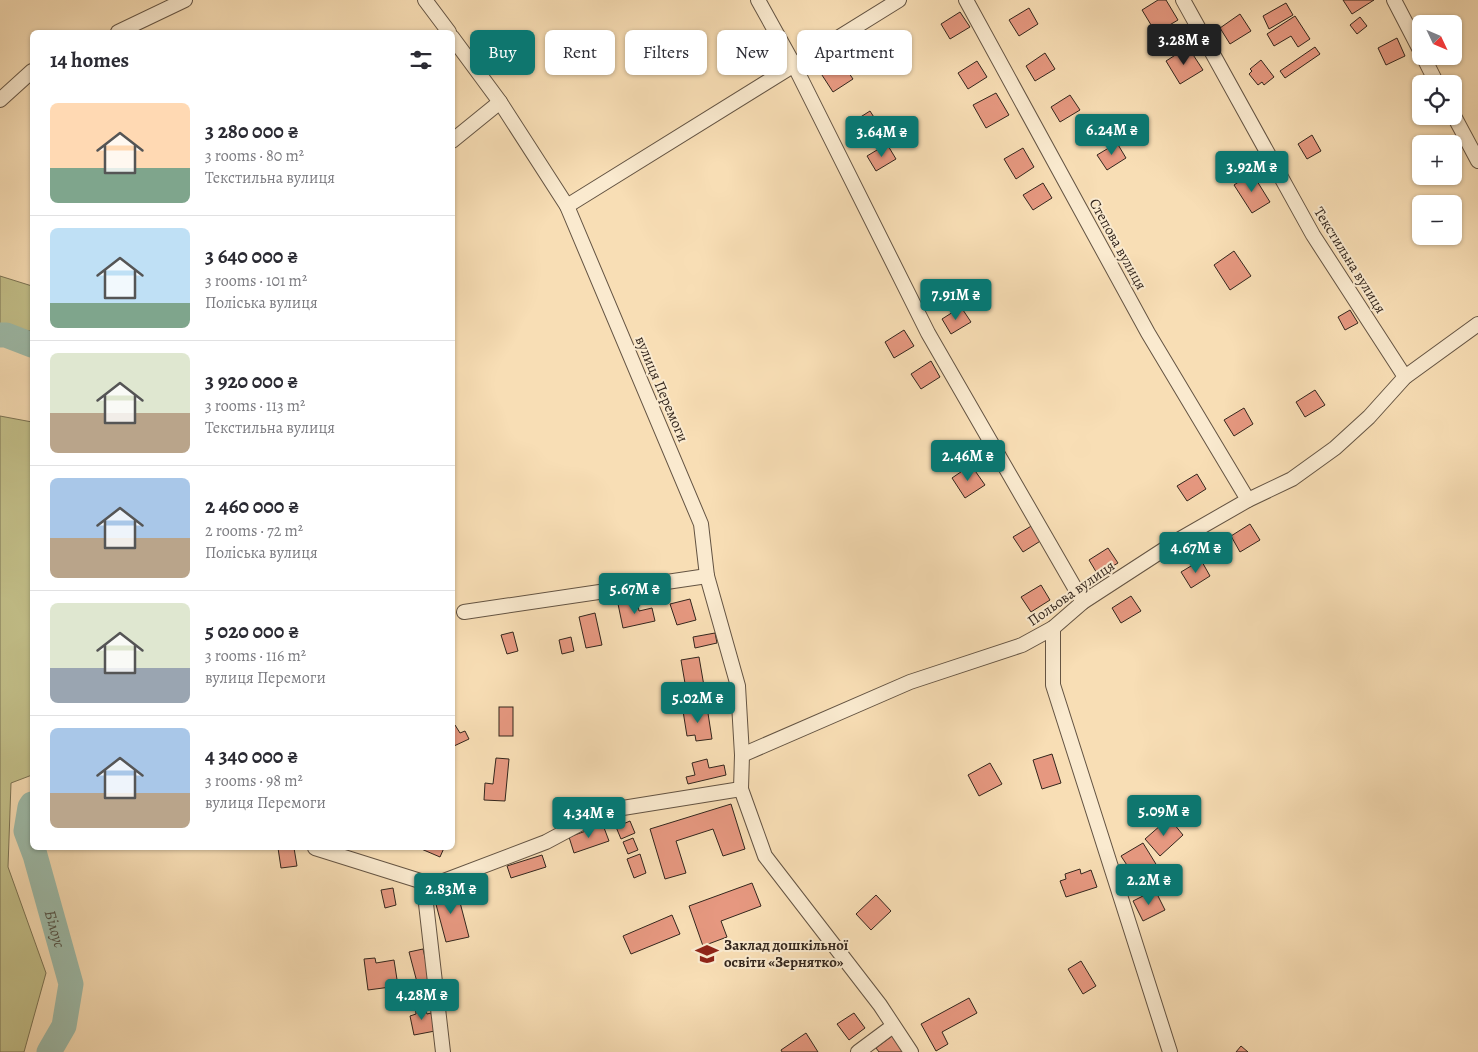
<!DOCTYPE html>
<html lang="en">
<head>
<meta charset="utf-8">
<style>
	:root { --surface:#fff; --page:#f7f7f7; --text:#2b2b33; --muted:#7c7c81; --line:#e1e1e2; --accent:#0f766e }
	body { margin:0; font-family:Alegreya,serif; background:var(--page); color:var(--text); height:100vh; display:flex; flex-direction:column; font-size:19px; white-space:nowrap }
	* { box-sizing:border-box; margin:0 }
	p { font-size:16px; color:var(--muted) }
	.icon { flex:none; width:28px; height:28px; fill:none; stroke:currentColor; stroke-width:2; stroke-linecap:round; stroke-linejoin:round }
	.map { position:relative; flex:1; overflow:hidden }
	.side { position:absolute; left:30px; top:30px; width:425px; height:820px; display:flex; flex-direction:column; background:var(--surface); border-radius:8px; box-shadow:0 1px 4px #0004 }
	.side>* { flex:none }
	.top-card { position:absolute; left:470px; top:30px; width:475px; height:45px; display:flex; gap:10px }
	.needle { width:32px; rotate:134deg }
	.tools { position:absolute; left:1412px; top:15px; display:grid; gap:10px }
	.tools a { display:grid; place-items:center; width:50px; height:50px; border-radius:8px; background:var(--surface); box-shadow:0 1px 4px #0004; font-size:25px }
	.price { position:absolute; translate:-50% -42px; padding:0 11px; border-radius:5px; background:var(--accent); color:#fff; font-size:16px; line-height:32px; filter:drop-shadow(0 1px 2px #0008) }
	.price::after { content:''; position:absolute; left:50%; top:30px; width:15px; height:11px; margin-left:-8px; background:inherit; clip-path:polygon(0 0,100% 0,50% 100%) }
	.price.active { background:#222; color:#fff }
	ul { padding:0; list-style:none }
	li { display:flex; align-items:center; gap:15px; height:125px; padding:0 20px }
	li+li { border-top:1px solid var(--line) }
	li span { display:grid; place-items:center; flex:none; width:140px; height:100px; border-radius:8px; color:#555 }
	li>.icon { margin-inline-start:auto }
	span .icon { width:60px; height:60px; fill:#fffc; stroke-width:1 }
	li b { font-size:21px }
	h2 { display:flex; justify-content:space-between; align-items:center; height:60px; padding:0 20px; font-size:21px }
	.tag { padding:0 18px; border-radius:8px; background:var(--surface); box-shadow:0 1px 4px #0004; font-size:18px; line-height:45px }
	.tag.active { background:var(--accent); color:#fff }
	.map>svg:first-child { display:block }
	.green { fill:#c3c08a; stroke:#7b7354 }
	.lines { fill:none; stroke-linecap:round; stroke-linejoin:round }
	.river { stroke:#9dbcab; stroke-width:25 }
	.building { fill:#e69880; stroke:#33261d }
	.street-casing { stroke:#645443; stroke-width:16 }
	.street { stroke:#faeacf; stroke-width:14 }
	.labels { text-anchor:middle; stroke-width:4; stroke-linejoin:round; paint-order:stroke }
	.street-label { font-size:15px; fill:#33261d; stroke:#faeacf }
	.poi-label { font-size:15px; font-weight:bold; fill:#33261d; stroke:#faeacf; text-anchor:start }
	.water-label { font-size:16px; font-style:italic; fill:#535348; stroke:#faeacf }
</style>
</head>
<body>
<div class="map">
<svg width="1478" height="1052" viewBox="0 0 1478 1052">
	<rect width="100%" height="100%" fill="#f8deb5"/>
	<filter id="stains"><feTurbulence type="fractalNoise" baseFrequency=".004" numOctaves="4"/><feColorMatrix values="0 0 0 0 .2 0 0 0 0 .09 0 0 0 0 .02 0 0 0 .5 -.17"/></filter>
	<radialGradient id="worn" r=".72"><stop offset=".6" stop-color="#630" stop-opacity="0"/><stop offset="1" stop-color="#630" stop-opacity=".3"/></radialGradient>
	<g class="green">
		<polygon points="0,276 32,286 32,331 0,328"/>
		<polygon points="0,416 32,422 32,775 11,783 8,867 46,973 24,1052 0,1052"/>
	</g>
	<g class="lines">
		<g class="river">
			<polyline points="0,335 6,335 32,345"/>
			<path id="s1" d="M32,804L30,807L26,831L35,855L71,984L64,1026L49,1052"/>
		</g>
	</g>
	<g class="building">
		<polygon points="1158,0 1166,0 1178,20 1156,33 1142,10"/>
		<polygon points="1343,0 1374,0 1352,14"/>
		<polygon points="1286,3 1293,15 1269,29 1263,16"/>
		<polygon points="1029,8 1038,24 1019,36 1009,20"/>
		<polygon points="960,12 970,27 950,39 941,24"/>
		<polygon points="1240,14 1251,31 1230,44 1220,28"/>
		<polygon points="1295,16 1310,39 1298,47 1291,36 1274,46 1267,34"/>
		<polygon points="1360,17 1367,26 1357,34 1350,25"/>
		<polygon points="1397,38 1405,56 1386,65 1378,48"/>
		<polygon points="757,44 767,59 747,71 738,56"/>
		<polygon points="1188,47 1203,70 1180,84 1166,61"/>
		<polygon points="1315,47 1320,54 1285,78 1280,71"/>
		<polygon points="1045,53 1055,69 1035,81 1026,66"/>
		<polygon points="840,60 853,79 833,92 820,72"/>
		<polygon points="1261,60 1274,77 1264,85 1262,82 1258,85 1249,74 1252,71 1250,69"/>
		<polygon points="977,61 987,77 968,89 958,73"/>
		<polygon points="996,93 1009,115 986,128 973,105"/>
		<polygon points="1070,95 1080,110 1060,122 1051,107"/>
		<polygon points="870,111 884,133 865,146 851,123"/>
		<polygon points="1312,135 1321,151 1307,159 1298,144"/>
		<polygon points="1117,143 1126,158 1107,170 1097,155"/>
		<polygon points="887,144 896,159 876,171 867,156"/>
		<polygon points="1023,148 1034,167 1016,179 1004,159"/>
		<polygon points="1252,173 1270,202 1252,213 1234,185"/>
		<polygon points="1043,183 1052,198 1033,210 1023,195"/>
		<polygon points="1234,251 1251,276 1230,290 1214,265"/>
		<polygon points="961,307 971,322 951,334 942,319"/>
		<polygon points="1350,310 1358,323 1345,330 1338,317"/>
		<polygon points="904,330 914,346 894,358 885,342"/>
		<polygon points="931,361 940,377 921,389 911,374"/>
		<polygon points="1315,390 1325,405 1305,417 1296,402"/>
		<polygon points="1244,408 1253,424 1234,436 1224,420"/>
		<polygon points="971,465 985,485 965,498 952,478"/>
		<polygon points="1197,474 1206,489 1187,501 1177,486"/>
		<polygon points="1250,524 1260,540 1240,552 1231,536"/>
		<polygon points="1033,525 1042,540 1023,552 1013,537"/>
		<polygon points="1108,548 1118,563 1098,575 1089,560"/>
		<polygon points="1201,560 1210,576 1191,588 1181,572"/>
		<polygon points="1041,585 1050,600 1031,612 1021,597"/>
		<polygon points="1131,596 1141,611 1121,623 1112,608"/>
		<polygon points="690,599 696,620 677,625 670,604"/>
		<polygon points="637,600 639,611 652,608 655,621 623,628 618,604"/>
		<polygon points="595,613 602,645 586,648 579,617"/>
		<polygon points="513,632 518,651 507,654 501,635"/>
		<polygon points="715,633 717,643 695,648 693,637"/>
		<polygon points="571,637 574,651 562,654 559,640"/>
		<polygon points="699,657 704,686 686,689 681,660"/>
		<rect x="499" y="707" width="14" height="29"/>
		<polygon points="707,707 712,739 696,741 695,735 687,736 683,711"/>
		<polygon points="455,725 460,733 465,731 469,739 454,746 452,726"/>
		<polygon points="1052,754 1061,783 1042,789 1033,760"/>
		<polygon points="496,758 509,759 505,801 484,800 485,783 493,784"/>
		<polygon points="707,759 709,768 724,765 726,775 688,784 686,777 695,775 692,763"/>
		<polygon points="990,763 1002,784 979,796 968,775"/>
		<polygon points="731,804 745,849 723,856 713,829 676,841 686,873 665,879 650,829"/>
		<polygon points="1169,818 1183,835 1160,856 1145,839"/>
		<polygon points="630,821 635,833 621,839 616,827"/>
		<polygon points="603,825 609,841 574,853 569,837"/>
		<polygon points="633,838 638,850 628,854 623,842"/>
		<polygon points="1143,843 1159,869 1138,882 1121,856"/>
		<polygon points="278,848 294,848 297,866 281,868"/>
		<polygon points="419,848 444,848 440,857"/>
		<polygon points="640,854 646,873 634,878 627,859"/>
		<polygon points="542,855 546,867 511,878 507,866"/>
		<polygon points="1080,869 1081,874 1091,870 1097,887 1066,897 1060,881 1066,879 1065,874"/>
		<polygon points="752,883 761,906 721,921 727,937 703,946 689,906"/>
		<polygon points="456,887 469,937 446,942 433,893"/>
		<polygon points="393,888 396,905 385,908 381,890"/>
		<polygon points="1155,890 1165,910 1143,921 1133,901"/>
		<polygon points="876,895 891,911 871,930 856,914"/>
		<polygon points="672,915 680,934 631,954 623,936"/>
		<polygon points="423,949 431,982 418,986 409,952"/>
		<polygon points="375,958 376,963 394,960 398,986 368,990 364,959"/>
		<polygon points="1081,961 1096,986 1083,994 1068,969"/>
		<polygon points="969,998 977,1013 942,1032 948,1044 936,1051 921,1024"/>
		<polygon points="424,1004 427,1014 431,1013 435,1031 414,1035 410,1016 416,1014 415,1006"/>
		<polygon points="854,1013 865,1028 849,1040 837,1024"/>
		<polygon points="806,1033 818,1052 782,1052 781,1050"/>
		<polygon points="892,1036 903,1052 879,1052 876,1048"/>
		<polygon points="1241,1046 1248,1052 1236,1052"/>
	</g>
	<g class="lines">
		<defs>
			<g id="street">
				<polyline points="425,0 449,32"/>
				<polyline points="758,0 794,65 928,333 1083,602"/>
				<polyline points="966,0 1148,333 1248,500"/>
				<polyline points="1183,0 1313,235 1405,377"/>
				<polyline points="1394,0 1421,52"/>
				<polyline points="118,32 185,0"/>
				<polyline points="452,37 500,102 567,206 701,524 707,576 738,686 742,755 741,789 765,856 880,1005 911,1052"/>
				<polyline points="1423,56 1437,84"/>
				<polyline points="0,100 32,71"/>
				<polyline points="1454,116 1478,161"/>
				<polyline points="452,141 500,102"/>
				<polyline points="567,206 899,0"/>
				<polyline points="464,612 707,576"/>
				<polyline points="1053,628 1053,685 1170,1052"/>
				<polyline points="742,755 910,682 1022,645 1053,628 1083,602 1180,539 1248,500 1292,479 1335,448 1369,417 1405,377 1478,324"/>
				<polyline points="315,848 433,885 425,895 443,1052"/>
				<polyline points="433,885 546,842 604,811 741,789"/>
				<polyline points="858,1052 893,1026"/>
			</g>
		</defs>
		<use href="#street" class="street-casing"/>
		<use href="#street" class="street"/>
	</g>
	<defs>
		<symbol id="school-bare" viewBox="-9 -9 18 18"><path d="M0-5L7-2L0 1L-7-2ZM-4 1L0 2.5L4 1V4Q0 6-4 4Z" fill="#8f2418" stroke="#faeacf" stroke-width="2.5" paint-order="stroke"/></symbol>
	</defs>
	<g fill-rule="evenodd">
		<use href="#school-bare" x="691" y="938" width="32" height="32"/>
	</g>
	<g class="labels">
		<g class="street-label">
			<text transform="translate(1118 244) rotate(61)" y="5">Степова вулиця</text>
			<text transform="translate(1350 260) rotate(58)" y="5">Текстильна вулиця</text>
			<text transform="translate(662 389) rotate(67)" y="5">вулиця Перемоги</text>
			<text transform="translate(1071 593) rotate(-35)" y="5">Польова вулиця</text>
		</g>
		<g class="poi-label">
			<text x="724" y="950">Заклад дошкільної<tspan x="724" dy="17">освіти «Зернятко»</tspan></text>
		</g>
		<g class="water-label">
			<text dy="6" stroke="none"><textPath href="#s1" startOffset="130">Білоус</textPath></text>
		</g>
	</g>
	<rect width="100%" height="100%" filter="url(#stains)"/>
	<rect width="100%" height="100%" fill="url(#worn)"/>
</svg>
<div class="tools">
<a><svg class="needle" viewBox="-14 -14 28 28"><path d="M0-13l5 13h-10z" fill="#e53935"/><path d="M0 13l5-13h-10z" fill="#7c7c81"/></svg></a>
<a><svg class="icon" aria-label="locate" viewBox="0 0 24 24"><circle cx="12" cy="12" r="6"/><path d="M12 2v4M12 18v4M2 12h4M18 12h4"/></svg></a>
<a>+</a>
<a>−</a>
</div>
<b class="price active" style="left:1184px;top:66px">3.28M ₴</b>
<b class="price" style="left:1112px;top:156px">6.24M ₴</b>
<b class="price" style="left:882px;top:158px">3.64M ₴</b>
<b class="price" style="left:1252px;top:193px">3.92M ₴</b>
<b class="price" style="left:956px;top:321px">7.91M ₴</b>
<b class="price" style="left:968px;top:482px">2.46M ₴</b>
<b class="price" style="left:1196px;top:574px">4.67M ₴</b>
<b class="price" style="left:635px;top:615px">5.67M ₴</b>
<b class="price" style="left:698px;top:724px">5.02M ₴</b>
<b class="price" style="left:1164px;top:837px">5.09M ₴</b>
<b class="price" style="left:589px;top:839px">4.34M ₴</b>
<b class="price" style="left:1149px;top:906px">2.2M ₴</b>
<b class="price" style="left:451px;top:915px">2.83M ₴</b>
<b class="price" style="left:422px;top:1021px">4.28M ₴</b>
<div class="top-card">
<a class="tag active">Buy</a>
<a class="tag">Rent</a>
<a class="tag">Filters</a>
<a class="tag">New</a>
<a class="tag">Apartment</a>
</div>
<section class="side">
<h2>14 homes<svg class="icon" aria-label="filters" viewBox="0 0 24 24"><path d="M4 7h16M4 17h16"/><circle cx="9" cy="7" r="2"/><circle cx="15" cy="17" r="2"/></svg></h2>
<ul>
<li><span style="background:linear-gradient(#ffd9b3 65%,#7fa58c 0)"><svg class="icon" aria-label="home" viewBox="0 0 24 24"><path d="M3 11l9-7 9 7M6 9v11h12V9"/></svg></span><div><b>3 280 000 ₴</b><p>3 rooms · 80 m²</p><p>Текстильна вулиця</p></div></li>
<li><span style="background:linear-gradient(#bfe0f5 75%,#7fa58c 0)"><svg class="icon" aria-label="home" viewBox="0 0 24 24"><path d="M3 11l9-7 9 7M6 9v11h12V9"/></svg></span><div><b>3 640 000 ₴</b><p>3 rooms · 101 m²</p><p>Поліська вулиця</p></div></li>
<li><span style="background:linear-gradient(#dfe7d0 60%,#b9a48a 0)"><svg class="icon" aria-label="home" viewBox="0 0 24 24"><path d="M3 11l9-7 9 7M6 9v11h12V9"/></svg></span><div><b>3 920 000 ₴</b><p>3 rooms · 113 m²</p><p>Текстильна вулиця</p></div></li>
<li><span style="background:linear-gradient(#a9c7e8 60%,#b9a48a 0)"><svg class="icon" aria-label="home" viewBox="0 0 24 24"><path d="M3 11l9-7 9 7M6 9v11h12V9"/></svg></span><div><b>2 460 000 ₴</b><p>2 rooms · 72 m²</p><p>Поліська вулиця</p></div></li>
<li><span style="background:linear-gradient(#dfe7d0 65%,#9aa5b1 0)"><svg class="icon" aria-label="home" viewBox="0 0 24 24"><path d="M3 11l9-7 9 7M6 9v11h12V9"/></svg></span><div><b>5 020 000 ₴</b><p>3 rooms · 116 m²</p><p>вулиця Перемоги</p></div></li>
<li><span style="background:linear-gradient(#a9c7e8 65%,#b9a48a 0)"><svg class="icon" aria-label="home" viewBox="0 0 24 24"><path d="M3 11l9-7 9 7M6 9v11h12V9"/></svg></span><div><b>4 340 000 ₴</b><p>3 rooms · 98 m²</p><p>вулиця Перемоги</p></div></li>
</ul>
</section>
</div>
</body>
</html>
